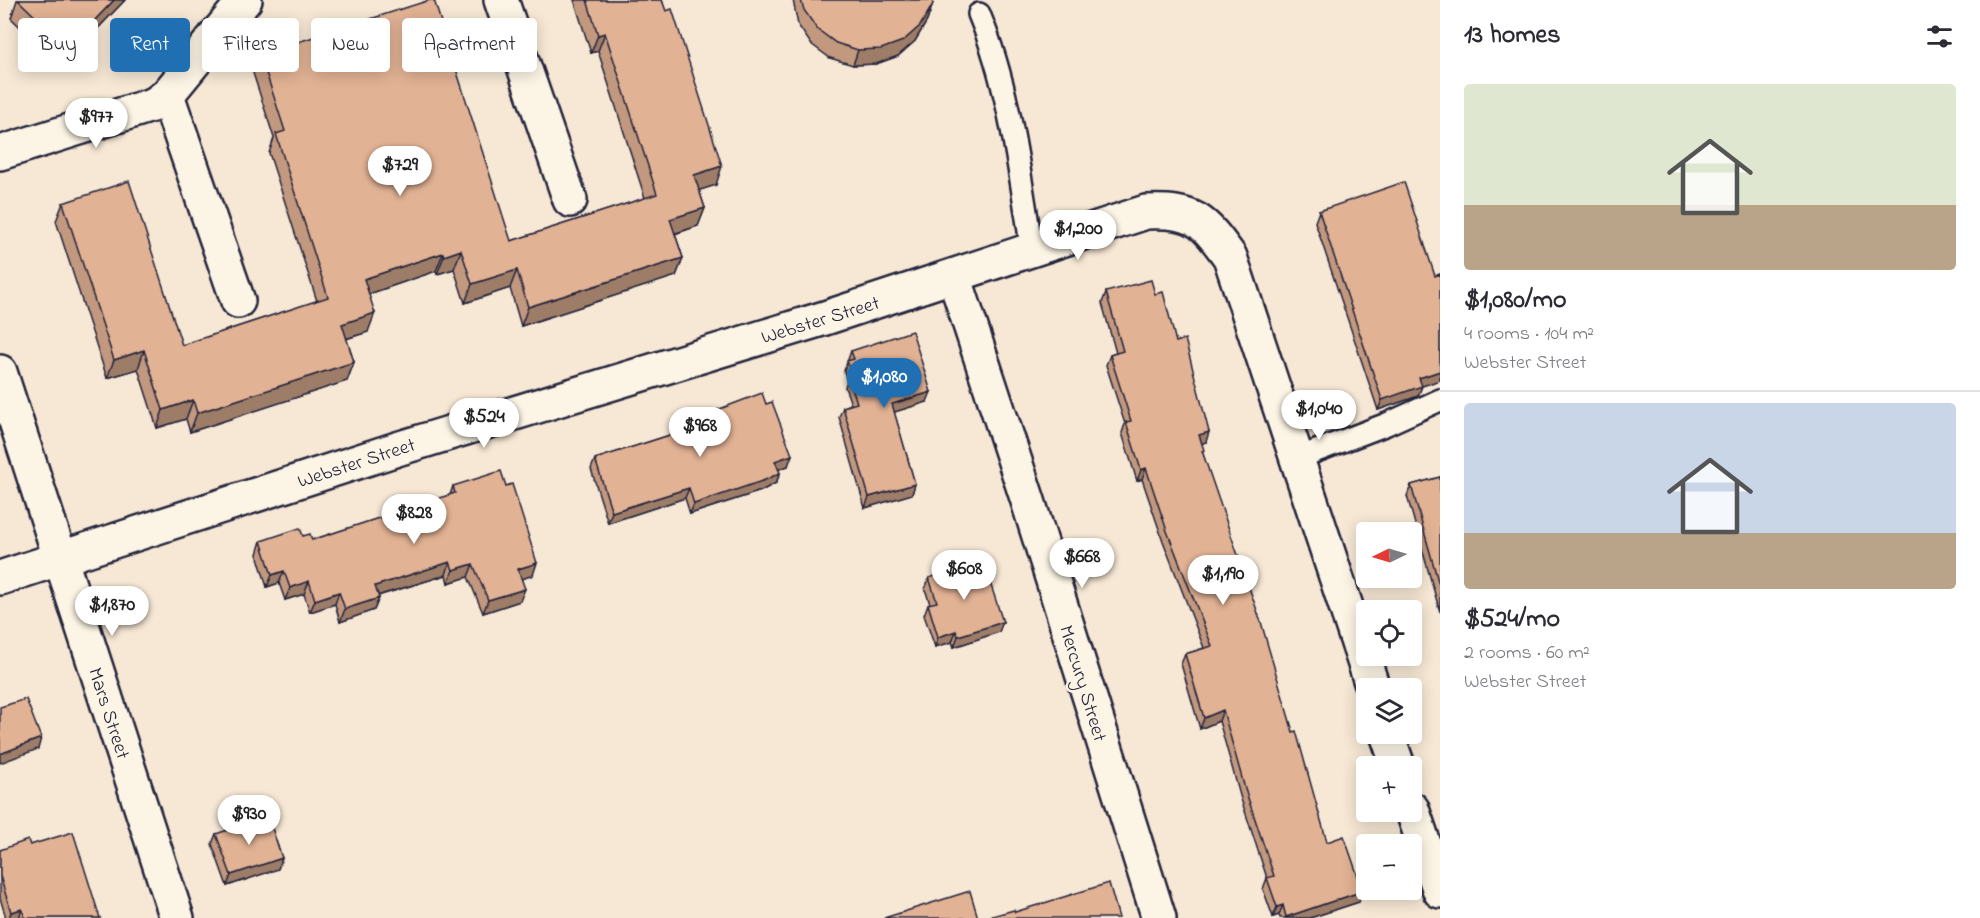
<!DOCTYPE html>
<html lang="en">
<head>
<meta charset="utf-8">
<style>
	:root { --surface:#fff; --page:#f2f2f3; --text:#2b2b33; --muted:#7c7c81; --line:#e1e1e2; --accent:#1f6fb2 }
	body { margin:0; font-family:"Indie Flower",sans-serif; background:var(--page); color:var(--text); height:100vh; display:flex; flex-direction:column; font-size:22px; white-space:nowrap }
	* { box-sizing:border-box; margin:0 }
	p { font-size:20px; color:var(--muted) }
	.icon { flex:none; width:33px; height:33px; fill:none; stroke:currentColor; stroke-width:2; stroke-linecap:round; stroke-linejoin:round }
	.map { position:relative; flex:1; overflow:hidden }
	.drawer { display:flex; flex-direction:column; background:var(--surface); width:540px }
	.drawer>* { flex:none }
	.banner { position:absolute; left:18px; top:18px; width:570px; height:54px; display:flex; gap:12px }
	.needle { width:39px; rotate:265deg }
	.fabs { position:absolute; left:1356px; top:522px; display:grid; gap:12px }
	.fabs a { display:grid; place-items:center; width:66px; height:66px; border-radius:6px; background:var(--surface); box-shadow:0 3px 15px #0003; font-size:30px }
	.price { position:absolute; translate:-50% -51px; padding:0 14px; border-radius:21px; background:#fff; color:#222; font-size:20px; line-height:39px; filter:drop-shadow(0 2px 3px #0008) }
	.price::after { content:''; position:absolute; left:50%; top:36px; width:18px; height:14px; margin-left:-9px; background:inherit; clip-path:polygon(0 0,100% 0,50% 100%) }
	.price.selected { background:var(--accent); color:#fff }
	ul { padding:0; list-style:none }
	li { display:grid; align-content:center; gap:12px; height:318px; padding:0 24px }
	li+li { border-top:2px solid var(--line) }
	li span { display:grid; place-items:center; height:186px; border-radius:6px; color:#555 }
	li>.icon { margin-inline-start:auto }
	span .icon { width:108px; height:108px; fill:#fffc; stroke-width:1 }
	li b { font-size:26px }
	h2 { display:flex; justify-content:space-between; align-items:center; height:72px; padding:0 24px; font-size:26px }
	.pill { padding:0 21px; border-radius:6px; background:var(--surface); box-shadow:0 3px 15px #0003; font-size:21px; line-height:54px }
	.pill.selected { background:var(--accent); color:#fff }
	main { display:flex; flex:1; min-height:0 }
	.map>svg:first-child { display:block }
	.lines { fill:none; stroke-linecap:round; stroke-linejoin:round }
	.service-casing { stroke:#22223b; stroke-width:26 }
	.minor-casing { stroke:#22223b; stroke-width:38 }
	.service { stroke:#fcf5e5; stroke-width:21 }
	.minor { stroke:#fcf5e5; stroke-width:33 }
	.wall { fill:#c2997f; stroke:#22223b; stroke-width:1.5 }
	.shaded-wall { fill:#9e7d68; stroke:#22223b; stroke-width:1.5 }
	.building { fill:#e2b294; stroke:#22223b; stroke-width:1.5 }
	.labels { text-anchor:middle; stroke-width:4.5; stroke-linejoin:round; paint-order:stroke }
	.street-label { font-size:20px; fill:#22223b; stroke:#fcf5e5 }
</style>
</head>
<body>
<main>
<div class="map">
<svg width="1440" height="918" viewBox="0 0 1440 918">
	<rect width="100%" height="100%" fill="#f7e8d5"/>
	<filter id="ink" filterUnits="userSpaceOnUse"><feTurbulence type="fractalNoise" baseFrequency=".0167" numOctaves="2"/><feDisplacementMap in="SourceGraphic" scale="12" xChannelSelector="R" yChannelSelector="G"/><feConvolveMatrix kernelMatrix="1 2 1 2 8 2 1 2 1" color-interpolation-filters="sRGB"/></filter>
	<g filter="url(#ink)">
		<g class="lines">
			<defs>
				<g id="service">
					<path d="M979,14C1010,89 1019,170 1032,250"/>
					<polyline points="1298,458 1387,424 1440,400"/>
				</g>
				<g id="minor">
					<polyline points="501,0 570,200"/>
					<polyline points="0,153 155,104 167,95"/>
					<polyline points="954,276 1028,501 1159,918"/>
					<polyline points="238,301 167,95 245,0"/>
					<polyline points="0,372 177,918"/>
					<path d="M0,578L397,449L825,318L1146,212C1195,210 1203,220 1230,257L1373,688"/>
					<polyline points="1387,734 1398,766"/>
					<polyline points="1412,809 1440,891"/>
				</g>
			</defs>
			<use href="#service" class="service-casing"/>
			<use href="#minor" class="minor-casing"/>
			<use href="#service" class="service"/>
			<use href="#minor" class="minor"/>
		</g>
		<g class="wall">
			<polygon points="17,0 125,0 61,67 11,18"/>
			<polygon points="574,0 662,0 716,185 699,190 705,208 698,226 675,234 683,258 676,276 521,326 510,288 465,303 454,269 437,274 436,271 369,294 368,332 346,339 354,362 347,381 190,432 186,419 157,428 138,369 107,378 56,221 63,203 182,345 317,301 269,153 274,138 253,73 260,54 511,241 645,198 598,51 591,53"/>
			<polygon points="793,0 934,0 927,21 915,41 898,56 876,64 853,65 830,58 811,44 798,25"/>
			<polygon points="1319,211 1435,276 1440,274 1440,380 1422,386 1418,396 1378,410 1315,222"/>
			<polygon points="1106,292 1155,294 1176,342 1206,442 1202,443 1203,454 1293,732 1327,842 1359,902 1310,918 1280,918 1279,915 1273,917 1263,889 1267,878 1241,799 1219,721 1200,729 1181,664 1185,654 1204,648 1163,541 1142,479 1137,481 1122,433 1125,424 1106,365 1110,355 1116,353 1102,303"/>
			<polygon points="851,351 927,402 894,412 915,484 912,494 865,508 839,417 843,407 851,404 845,387 847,381 844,371"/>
			<polygon points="766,404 788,466 778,469 780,473 776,483 761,491 690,514 685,498 608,523 591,469 595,459 713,421 717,410"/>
			<polygon points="1440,477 1440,612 1407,496 1411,485"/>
			<polygon points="453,486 533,575 521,579 520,601 483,613 468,577 448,583 446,575 378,596 379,598 374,610 340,622 335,604 310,612 304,594 285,600 279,583 267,587 257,554 261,541 303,536 312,540 450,495"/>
			<polygon points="929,578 999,632 954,647 952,642 935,647 924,615 928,604 930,604 925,589"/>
			<polygon points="216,834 282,858 278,869 227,886 212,844"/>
			<polygon points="30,845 100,918 6,918 0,898 0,850"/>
		</g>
		<g class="shaded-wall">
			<polygon points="114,0 125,0 61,67 68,48"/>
			<polygon points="932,6 927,21 915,41 898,56 876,64 853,65 858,50"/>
			<polygon points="605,33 598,51 591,53 598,35"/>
			<polygon points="722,166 716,185 688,194 694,175"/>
			<polygon points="705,208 698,226 663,237 670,219"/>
			<polygon points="461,250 454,269 437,274 444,256"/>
			<polygon points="443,253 436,271 357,298 364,279"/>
			<polygon points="683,258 676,276 521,326 528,307"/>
			<polygon points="517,270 510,288 465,303 472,284"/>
			<polygon points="375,313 368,332 335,342 342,324"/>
			<polygon points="144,350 138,369 107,378 114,360"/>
			<polygon points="354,362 347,381 190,432 197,413"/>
			<polygon points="1440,371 1440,380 1422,386 1418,396 1378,410 1382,400 1419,378"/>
			<polygon points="931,392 927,402 888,414 892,404"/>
			<polygon points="193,400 186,419 157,428 163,410"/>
			<polygon points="1209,432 1206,442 1195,446 1199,435"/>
			<polygon points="792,455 788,466 772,472 775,461"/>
			<polygon points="1146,468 1142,479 1137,481 1141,470"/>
			<polygon points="780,473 776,483 761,491 690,514 694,504"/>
			<polygon points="915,484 912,494 865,508 869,497"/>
			<polygon points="689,488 685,498 608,523 612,512"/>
			<polygon points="450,562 446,575 370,598 375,586"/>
			<polygon points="537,563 533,575 514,582 518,569"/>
			<polygon points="473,564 468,577 448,583 453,570"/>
			<polygon points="284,571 279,583 267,587 272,575"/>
			<polygon points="309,581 304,594 285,600 290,588"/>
			<polygon points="525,589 520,601 483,613 488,600"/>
			<polygon points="339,592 335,604 310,612 315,600"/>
			<polygon points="379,598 374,610 340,622 345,609"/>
			<polygon points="1003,622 999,632 954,647 958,636"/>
			<polygon points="956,631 952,642 935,647 938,637"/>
			<polygon points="1223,710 1219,721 1200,729 1204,718"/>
			<polygon points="41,738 38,749 0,763 0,754"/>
			<polygon points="282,858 278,869 227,886 231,875"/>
			<polygon points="1363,891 1359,902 1310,918 1286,918 1286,917"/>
			<polygon points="1283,905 1279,915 1273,917 1277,907"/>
			<polygon points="22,909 19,918 9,918 11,912"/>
		</g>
		<g class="building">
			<polygon points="18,0 114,0 68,48"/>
			<polygon points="430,0 434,0 511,241 657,194 605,33 598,35 587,0 662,0 666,11 672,9 722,166 694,175 705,208 670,219 683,258 528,307 517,270 472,284 461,250 444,256 443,253 364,279 375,313 342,324 354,362 197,413 193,400 163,410 144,350 114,360 63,203 129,181 182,345 328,297 276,134 285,131 260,54"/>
			<polygon points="801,0 934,0 932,6 920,26 903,41 881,49 858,50 836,43 817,29 804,10"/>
			<polygon points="1404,182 1435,276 1440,274 1440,371 1419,378 1422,386 1382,400 1319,211"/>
			<polygon points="1151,280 1155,294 1163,292 1176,342 1185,339 1209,432 1199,435 1204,450 1202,451 1261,622 1293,732 1296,731 1327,842 1344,836 1363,891 1286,917 1283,905 1277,907 1267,878 1274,876 1245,789 1223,710 1204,718 1185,654 1212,646 1167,531 1146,468 1141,470 1126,422 1131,421 1110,355 1123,351 1106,292"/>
			<polygon points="912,331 931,392 892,404 915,484 869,497 843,407 857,403 849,377 852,376 847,361 854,359 851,351"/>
			<polygon points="762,393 766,404 772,402 792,455 775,461 780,473 765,480 694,504 689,488 612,512 595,459 720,419 717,410"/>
			<polygon points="501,471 506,486 512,484 537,563 518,569 525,589 488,600 473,564 453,570 450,562 375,586 379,598 345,609 339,592 315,600 309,581 290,588 284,571 272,575 261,541 300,528 303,536 310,534 312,540 455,493 453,486"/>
			<polygon points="1440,477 1440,588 1411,485"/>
			<polygon points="983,561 1003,622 958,636 956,631 938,637 928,604 937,602 929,578"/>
			<polygon points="26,699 41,738 0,754 0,707"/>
			<polygon points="268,816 282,858 231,875 216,834"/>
			<polygon points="73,832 100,918 25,918 22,909 11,912 0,876 0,850 28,840 30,845"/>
			<polygon points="1109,883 1119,918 985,918 1014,910 1015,912"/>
			<polygon points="970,891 978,918 884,918"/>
		</g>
	</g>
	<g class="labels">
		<g class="street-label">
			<text transform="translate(820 319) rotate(-17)" y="7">Webster Street</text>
			<text transform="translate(356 462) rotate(-18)" y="7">Webster Street</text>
			<text transform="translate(1084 683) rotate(73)" y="7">Mercury Street</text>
			<text transform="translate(110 713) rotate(72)" y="7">Mars Street</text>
		</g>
	</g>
</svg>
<div class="fabs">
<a><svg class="needle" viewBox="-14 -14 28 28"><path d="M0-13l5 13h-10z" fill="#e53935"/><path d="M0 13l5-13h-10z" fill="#7c7c81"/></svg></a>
<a><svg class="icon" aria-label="locate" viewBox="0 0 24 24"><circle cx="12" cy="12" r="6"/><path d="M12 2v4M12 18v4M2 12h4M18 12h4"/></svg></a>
<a><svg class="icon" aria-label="layers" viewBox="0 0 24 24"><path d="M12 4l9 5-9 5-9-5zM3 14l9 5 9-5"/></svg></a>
<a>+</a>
<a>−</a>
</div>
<b class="price" style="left:96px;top:149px">$977</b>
<b class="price" style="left:400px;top:197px">$729</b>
<b class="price" style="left:1078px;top:261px">$1,200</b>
<b class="price selected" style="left:884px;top:409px">$1,080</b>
<b class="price" style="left:1319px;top:441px">$1,040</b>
<b class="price" style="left:484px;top:449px">$524</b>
<b class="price" style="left:700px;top:458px">$968</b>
<b class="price" style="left:414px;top:545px">$828</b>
<b class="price" style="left:1082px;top:589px">$668</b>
<b class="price" style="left:964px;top:601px">$608</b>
<b class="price" style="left:1223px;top:606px">$1,190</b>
<b class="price" style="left:112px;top:637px">$1,870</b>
<b class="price" style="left:249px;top:846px">$930</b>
<div class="banner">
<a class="pill">Buy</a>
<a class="pill selected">Rent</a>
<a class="pill">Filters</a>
<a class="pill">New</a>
<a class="pill">Apartment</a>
</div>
</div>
<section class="drawer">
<h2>13 homes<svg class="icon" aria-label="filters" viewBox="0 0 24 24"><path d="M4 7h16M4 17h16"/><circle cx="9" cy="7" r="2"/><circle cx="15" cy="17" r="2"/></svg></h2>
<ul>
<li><span style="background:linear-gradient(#dfe7d0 65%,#b9a48a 0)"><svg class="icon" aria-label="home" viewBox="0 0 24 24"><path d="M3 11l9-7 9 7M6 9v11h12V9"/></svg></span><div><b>$1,080/mo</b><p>4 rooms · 104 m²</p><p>Webster Street</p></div></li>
<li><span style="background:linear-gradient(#c9d6e8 70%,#b9a48a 0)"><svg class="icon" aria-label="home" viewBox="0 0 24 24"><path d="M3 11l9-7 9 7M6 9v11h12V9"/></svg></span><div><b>$524/mo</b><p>2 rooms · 60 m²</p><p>Webster Street</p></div></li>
</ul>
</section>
</main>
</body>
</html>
